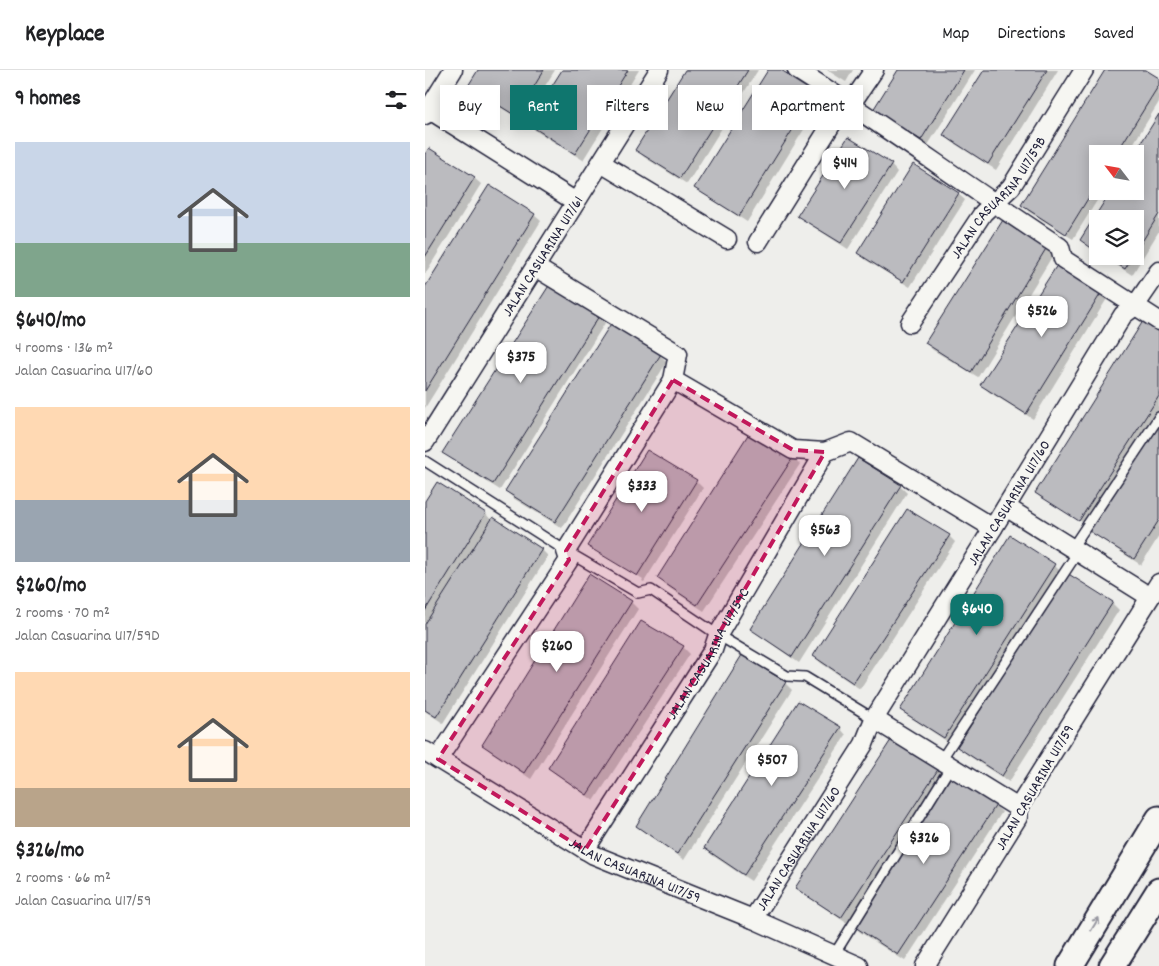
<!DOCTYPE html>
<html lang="en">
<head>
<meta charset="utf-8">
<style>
	:root { --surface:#fff; --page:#f2f2f2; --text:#202124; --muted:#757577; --line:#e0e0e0; --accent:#0f766e }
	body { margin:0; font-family:Dekko,sans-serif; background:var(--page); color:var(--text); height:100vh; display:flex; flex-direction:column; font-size:19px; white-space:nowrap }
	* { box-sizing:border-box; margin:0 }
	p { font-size:16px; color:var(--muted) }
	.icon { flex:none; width:28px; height:28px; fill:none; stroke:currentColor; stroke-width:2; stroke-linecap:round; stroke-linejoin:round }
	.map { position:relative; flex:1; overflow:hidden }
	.details { display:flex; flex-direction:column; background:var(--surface); width:425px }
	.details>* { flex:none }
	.top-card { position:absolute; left:15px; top:15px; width:475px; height:45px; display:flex; gap:10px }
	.needle { width:32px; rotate:301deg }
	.tools { position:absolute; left:664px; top:75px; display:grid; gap:10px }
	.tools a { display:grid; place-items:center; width:55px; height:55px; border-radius:0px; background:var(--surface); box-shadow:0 2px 12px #0003; font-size:25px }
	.price { position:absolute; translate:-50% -42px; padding:0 11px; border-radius:10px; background:#fff; color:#222; font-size:16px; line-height:32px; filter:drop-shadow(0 1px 2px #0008) }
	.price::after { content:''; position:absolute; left:50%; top:30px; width:15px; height:11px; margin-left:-8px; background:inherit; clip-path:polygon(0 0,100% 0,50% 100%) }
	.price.active { background:var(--accent); color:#fff }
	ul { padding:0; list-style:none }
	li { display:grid; align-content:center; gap:10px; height:265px; padding:0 15px }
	li span { display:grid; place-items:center; height:155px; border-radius:0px; color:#555 }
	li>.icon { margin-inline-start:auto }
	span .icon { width:90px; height:90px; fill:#fffc; stroke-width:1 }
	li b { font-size:21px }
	h2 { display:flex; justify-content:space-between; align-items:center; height:60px; padding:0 15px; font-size:21px }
	.pill { padding:0 18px; border-radius:0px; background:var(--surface); box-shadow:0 2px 12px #0003; font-size:18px; line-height:45px }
	.pill.active { background:var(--accent); color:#fff }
	header { display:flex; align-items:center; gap:30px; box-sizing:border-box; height:70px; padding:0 25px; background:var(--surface); border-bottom:1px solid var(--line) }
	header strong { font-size:24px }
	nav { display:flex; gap:28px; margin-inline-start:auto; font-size:18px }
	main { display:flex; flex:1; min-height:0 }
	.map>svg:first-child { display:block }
	.shadow { fill:#0003 }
	.building { fill:#bbbbbf; stroke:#22223b }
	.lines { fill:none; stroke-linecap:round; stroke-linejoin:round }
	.lane-casing { stroke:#22223b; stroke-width:12 }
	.street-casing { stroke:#22223b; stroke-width:21 }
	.secondary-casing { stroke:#22223b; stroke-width:29 }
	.lane { stroke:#f6f6f2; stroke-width:9 }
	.street { stroke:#f6f6f2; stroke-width:18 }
	.secondary { stroke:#f6f6f2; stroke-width:25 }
	.oneway { stroke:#9797a0 }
	.marked { fill:#c2185b; fill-opacity:0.2; stroke:#c2185b; stroke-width:4; stroke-dasharray:10 6; stroke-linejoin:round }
	.labels { text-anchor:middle; stroke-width:5; stroke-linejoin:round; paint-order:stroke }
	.street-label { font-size:15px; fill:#22223b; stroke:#f6f6f2 }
</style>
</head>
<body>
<header>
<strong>Keyplace</strong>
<nav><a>Map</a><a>Directions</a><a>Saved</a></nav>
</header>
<main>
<section class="details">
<h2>9 homes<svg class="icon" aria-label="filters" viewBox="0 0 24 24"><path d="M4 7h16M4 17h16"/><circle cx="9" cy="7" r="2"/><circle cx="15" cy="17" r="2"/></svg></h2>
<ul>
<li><span style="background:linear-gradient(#c9d6e8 65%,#7fa58c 0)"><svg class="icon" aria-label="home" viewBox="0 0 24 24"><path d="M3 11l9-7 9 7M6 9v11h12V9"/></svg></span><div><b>$640/mo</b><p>4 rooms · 136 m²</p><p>Jalan Casuarina U17/60</p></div></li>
<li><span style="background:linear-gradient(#ffd9b3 60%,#9aa5b1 0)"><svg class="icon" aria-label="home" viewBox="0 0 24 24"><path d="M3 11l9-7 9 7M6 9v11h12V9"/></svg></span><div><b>$260/mo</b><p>2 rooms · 70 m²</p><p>Jalan Casuarina U17/59D</p></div></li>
<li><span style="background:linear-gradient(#ffd9b3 75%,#b9a48a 0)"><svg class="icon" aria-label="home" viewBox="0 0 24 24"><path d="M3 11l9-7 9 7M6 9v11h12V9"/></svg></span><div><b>$326/mo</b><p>2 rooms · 66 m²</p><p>Jalan Casuarina U17/59</p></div></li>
</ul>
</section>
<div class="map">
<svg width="734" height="896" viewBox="0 0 734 896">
	<rect width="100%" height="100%" fill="#eeeeeb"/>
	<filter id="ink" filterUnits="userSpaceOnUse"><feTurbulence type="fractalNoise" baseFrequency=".02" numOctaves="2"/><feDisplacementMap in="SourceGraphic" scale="10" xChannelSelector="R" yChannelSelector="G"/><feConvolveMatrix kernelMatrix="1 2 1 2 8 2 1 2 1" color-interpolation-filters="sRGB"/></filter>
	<g filter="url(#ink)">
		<g class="shadow">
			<polygon points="55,0 130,0 98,51 52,23 45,16"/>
			<polygon points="139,0 214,0 158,90 111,61 105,54"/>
			<polygon points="262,0 333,0 262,114 219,87 212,80"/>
			<polygon points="344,0 353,0 391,23 397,30 322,152 278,124 271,118"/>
			<polygon points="402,0 428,0 421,12"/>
			<polygon points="475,0 550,0 503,75 457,47"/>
			<polygon points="561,0 633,0 571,100 527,72 520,65"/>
			<polygon points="682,0 719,0 734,9 734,32 702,84 672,84 672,121 678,121 648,169 604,142 598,135"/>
			<polygon points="734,47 734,161 707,205 678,186 710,186 710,149 672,149 672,183 656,170 687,121 710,121"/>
			<polygon points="0,87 49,108 56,114 0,204"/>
			<polygon points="466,95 472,102 423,179 381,152 374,145"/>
			<polygon points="533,124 540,130 485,217 441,190 434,183"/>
			<polygon points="109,145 116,151 0,338 0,220"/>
			<polygon points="578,152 621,178 628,185 553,307 508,280 501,273"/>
			<polygon points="634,194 683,227 608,349 564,322 557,315"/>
			<polygon points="173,247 180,253 75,420 26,389 19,383"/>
			<polygon points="188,254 235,285 242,292 137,458 88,428 81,421"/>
			<polygon points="734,259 734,343 660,454 617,426 617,429 611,423"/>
			<polygon points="734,353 734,466 716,495 673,467 666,461"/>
			<polygon points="222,381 271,411 278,418 219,512 217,511 218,509 170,479 170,481 164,475"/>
			<polygon points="368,387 375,394 279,541 240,515 234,508"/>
			<polygon points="13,414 61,444 67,451 69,449 117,480 123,486 18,653 0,641 0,433"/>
			<polygon points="475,416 482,423 374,593 334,565 327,559"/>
			<polygon points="524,466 530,472 435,619 396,593 389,586"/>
			<polygon points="629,495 636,502 526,674 483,646 476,640"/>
			<polygon points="164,506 206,532 213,539 106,709 65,681 59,675"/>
			<polygon points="687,533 694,540 584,712 541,684 534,677"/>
			<polygon points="217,552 258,577 265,584 169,731 131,704 124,698"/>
			<polygon points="360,613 367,620 259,790 219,762 212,755"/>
			<polygon points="415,658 421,665 326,811 287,785 280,778"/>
			<polygon points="513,699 520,705 423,854 379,824 372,818"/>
			<polygon points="570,736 577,742 480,891 435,862 428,855"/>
		</g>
		<g class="building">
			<polygon points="53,0 119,0 91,46 43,16"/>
			<polygon points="137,0 203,0 150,84 103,54"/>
			<polygon points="260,0 323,0 255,108 210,80"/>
			<polygon points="343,0 356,0 391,22 314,146 269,118"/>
			<polygon points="473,0 539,0 496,70 448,40"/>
			<polygon points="559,0 622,0 563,94 518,65"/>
			<polygon points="680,0 721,0 734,8 734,15 691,84 672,84 672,114 641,164 596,135"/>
			<polygon points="734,44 734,144 710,183 710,149 672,149 672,182 655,170 686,121 710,121 709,84"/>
			<polygon points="423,67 467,94 416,173 372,146"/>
			<polygon points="4,78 50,107 0,187 0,84"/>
			<polygon points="488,94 534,123 478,212 432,183"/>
			<polygon points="64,115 110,144 0,321 0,217"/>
			<polygon points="578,150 622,177 546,302 500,273"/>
			<polygon points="680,186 708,186 700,199"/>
			<polygon points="634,192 678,220 601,344 555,315"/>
			<polygon points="125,214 174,246 68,414 17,383"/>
			<polygon points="720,248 734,257 734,326 654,451 610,423"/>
			<polygon points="187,252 236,284 130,452 80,421"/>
			<polygon points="734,350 734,450 709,489 664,461"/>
			<polygon points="326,360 369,386 272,535 232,508"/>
			<polygon points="222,380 272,410 212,506 162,476"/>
			<polygon points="433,388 476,415 367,587 325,559"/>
			<polygon points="12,412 61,443 0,541 0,431"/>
			<polygon points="482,439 525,465 428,613 388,586"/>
			<polygon points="68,447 117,479 11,647 0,640 0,554"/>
			<polygon points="585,465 630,494 519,668 475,640"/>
			<polygon points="642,503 688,532 577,706 532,677"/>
			<polygon points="164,504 207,531 99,703 57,675"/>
			<polygon points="216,551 259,576 162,725 123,698"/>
			<polygon points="317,585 361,612 252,784 211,756"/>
			<polygon points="373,631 416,657 319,805 279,778"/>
			<polygon points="468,667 514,698 416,848 370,818"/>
			<polygon points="525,705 571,735 473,885 427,855"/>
		</g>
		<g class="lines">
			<defs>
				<g id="lane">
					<polyline points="0,391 141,481 213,523 226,520 293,565 362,606 380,607 449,649"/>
					<polyline points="647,478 734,347"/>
					<polyline points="516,690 653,482"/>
					<polyline points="409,885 526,696"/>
				</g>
				<g id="street">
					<path d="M372,0C461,56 546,119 635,177L638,189L734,251"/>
					<polyline points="0,37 151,132"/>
					<polyline points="0,45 28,0"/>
					<polyline points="176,93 302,169"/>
					<polyline points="333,172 411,47 426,34 449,0"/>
					<polyline points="110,197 253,284 248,310 368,380 400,382 426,372 568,458"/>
					<path id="s1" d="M485,253L558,143L586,117L659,0"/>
					<path id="s2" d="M0,372L234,0"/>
					<polyline points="581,437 725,527"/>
					<polyline points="449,649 593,738"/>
					<path id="s3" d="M0,681L169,785L328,849L434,896"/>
					<polyline points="13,689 144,490 141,481 248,310"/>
					<path id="s4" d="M160,780L288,580L293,565L400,382"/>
					<path id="s5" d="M328,849L439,674L449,649L568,458L698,245L710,236L734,201"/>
					<polyline points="500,896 593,747 593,738 734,513"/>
				</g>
				<g id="secondary">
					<polyline points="645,896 734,749"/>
					<polyline points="687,896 734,821"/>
				</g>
			</defs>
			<use href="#lane" class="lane-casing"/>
			<use href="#street" class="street-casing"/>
			<use href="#secondary" class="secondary-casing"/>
			<use href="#lane" class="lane"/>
			<use href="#street" class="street"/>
			<use href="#secondary" class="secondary"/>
		</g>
		<defs><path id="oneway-shaft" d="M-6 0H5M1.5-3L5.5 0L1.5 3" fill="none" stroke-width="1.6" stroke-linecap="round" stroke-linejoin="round" transform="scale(1.25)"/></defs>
		<use class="oneway" href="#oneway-shaft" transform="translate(670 854) rotate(-59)"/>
	</g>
	<path class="marked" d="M248,310L368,380L400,382L293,565L288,580L160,780L13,689L144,490L141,481Z"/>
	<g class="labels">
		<g class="street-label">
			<text dy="5" stroke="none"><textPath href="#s1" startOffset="154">JALAN CASUARINA U17/59B</textPath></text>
			<text dy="5" stroke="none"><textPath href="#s2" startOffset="220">JALAN CASUARINA U17/61</textPath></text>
			<text dy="5" stroke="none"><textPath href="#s5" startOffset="489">JALAN CASUARINA U17/60</textPath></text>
			<text dy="5" stroke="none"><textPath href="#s4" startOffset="232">JALAN CASUARINA U17/59C</textPath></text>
			<text transform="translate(609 717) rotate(-60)" y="5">JALAN CASUARINA U17/59</text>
			<text dy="5" stroke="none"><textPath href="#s5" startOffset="84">JALAN CASUARINA U17/60</textPath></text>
			<text dy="5" stroke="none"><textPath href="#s3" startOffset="242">JALAN CASUARINA U17/59</textPath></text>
		</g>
	</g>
</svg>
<div class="tools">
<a><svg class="needle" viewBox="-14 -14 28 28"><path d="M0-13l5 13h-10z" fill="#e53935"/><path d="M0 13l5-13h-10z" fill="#757577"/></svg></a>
<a><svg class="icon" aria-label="layers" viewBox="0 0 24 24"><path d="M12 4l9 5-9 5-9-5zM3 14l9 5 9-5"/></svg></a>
</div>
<b class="price" style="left:420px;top:120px">$414</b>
<b class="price" style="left:617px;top:268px">$526</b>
<b class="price" style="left:96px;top:314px">$375</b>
<b class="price" style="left:217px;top:443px">$333</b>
<b class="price" style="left:400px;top:487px">$563</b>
<b class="price active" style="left:552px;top:566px">$640</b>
<b class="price" style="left:132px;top:603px">$260</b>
<b class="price" style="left:347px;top:717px">$507</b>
<b class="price" style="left:499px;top:795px">$326</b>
<div class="top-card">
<a class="pill">Buy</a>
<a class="pill active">Rent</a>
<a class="pill">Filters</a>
<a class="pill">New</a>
<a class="pill">Apartment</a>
</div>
</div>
</main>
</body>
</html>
